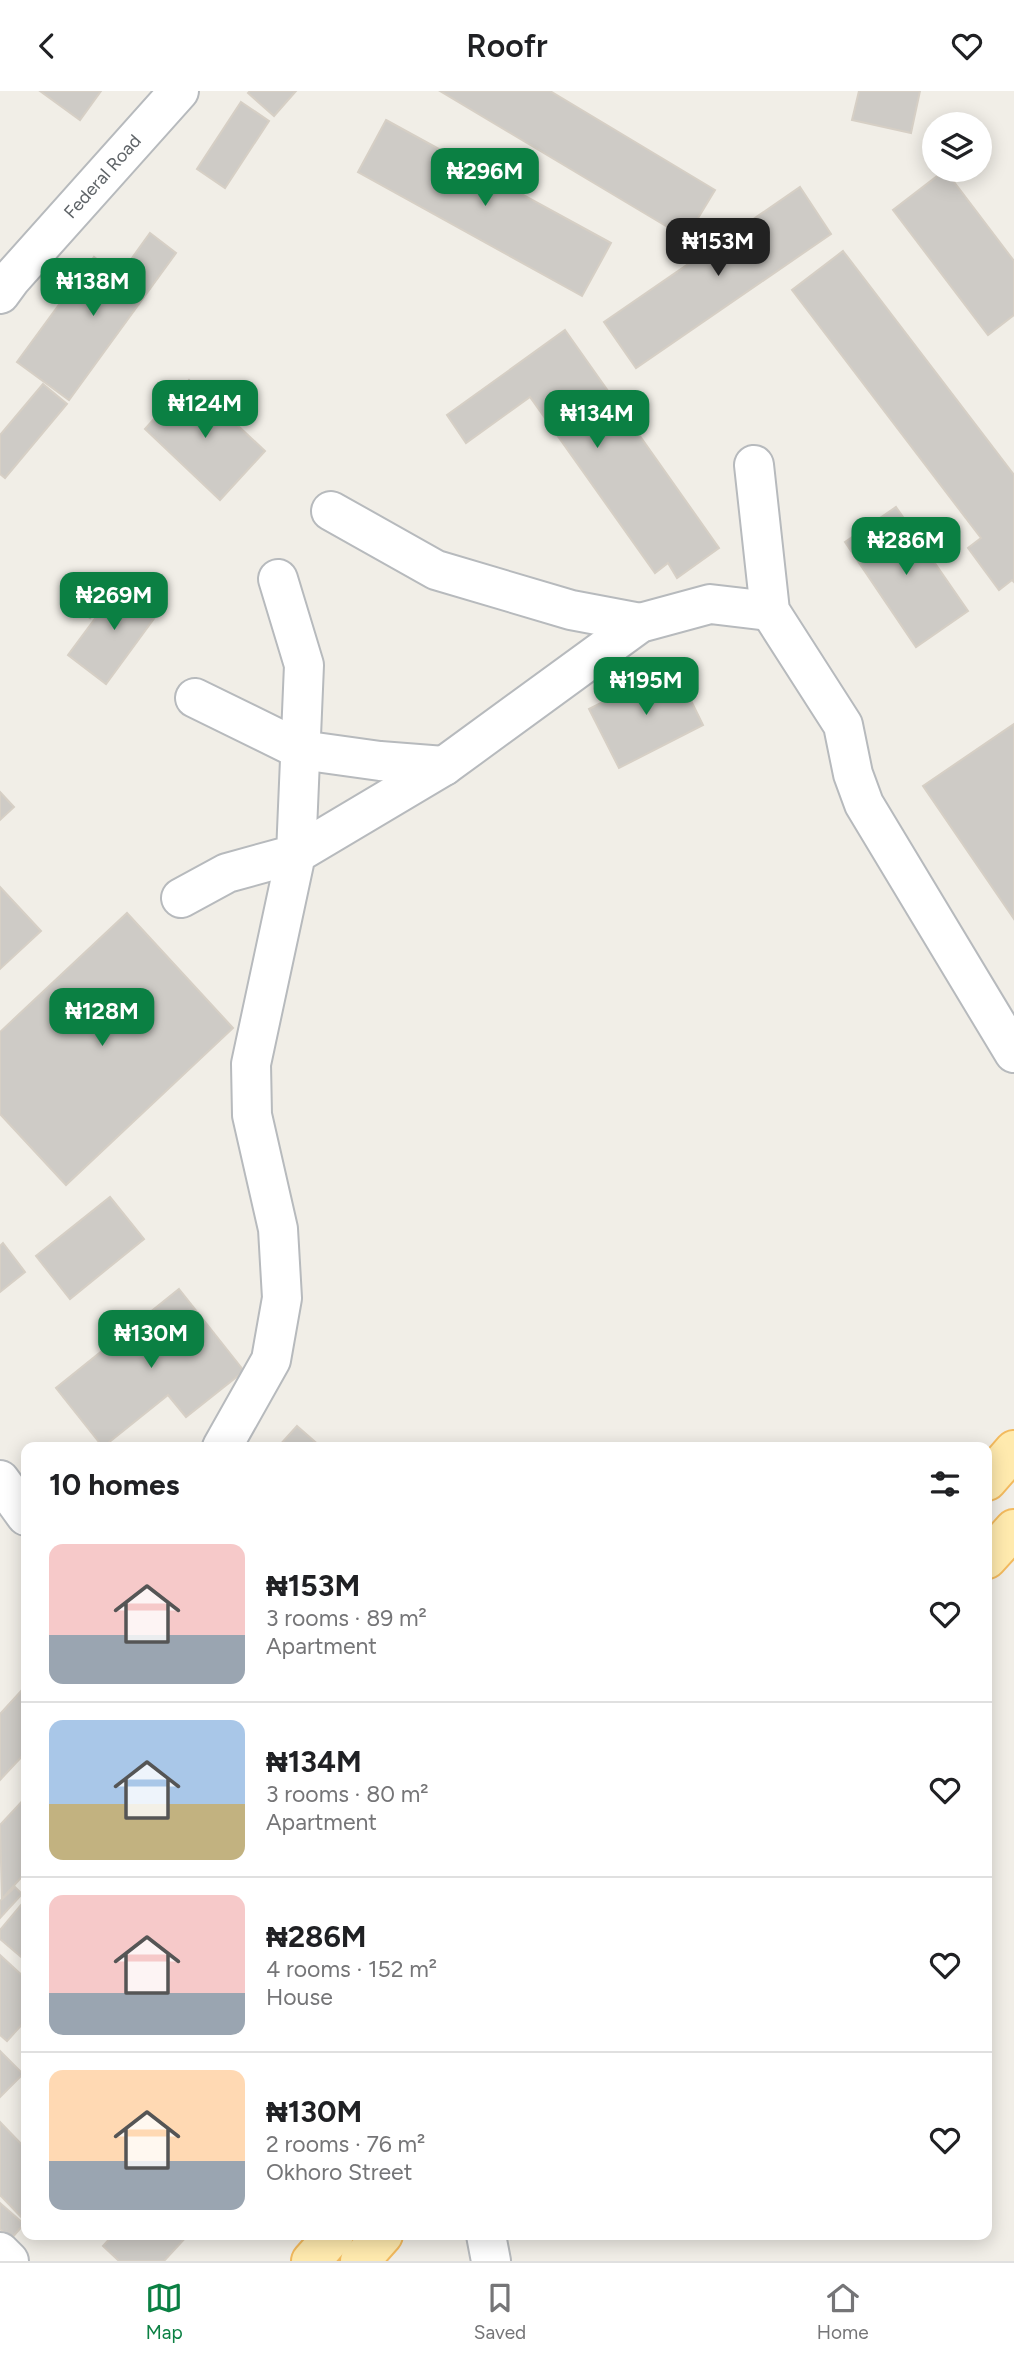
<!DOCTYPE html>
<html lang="en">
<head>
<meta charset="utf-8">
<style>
	:root { --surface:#fff; --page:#f6f6f6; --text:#202124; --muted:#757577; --line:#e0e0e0; --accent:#0b8043 }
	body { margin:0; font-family:Figtree,sans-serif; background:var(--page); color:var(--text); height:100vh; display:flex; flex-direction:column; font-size:26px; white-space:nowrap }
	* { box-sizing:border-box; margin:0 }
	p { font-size:23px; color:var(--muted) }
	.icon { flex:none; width:38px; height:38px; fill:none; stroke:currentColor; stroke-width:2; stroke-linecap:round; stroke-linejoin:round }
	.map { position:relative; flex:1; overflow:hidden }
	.details { position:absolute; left:21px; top:1351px; width:971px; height:798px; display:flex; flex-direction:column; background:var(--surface); border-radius:14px; box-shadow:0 4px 18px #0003 }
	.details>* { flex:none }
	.tools { position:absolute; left:922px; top:21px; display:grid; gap:14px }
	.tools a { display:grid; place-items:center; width:70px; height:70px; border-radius:50%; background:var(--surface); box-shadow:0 4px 18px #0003; font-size:35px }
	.price { position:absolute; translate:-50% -60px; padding:0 16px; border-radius:14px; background:var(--accent); color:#fff; font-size:23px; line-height:46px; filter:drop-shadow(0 2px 4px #0008) }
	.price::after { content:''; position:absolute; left:50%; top:42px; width:21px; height:16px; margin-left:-10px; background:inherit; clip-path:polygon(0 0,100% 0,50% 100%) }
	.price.on { background:#222; color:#fff }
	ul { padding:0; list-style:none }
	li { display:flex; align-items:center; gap:21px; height:175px; padding:0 28px }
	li+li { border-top:2px solid var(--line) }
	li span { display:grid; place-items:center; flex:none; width:196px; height:140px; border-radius:14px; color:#555 }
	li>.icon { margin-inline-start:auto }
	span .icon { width:84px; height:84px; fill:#fffc; stroke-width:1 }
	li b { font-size:30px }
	h2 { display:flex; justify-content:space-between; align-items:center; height:84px; padding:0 28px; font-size:30px }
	header { display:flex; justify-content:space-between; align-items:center; height:91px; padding:0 28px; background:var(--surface); font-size:32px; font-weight:600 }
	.menu { display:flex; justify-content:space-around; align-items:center; height:98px; border-top:2px solid var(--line); background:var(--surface); font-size:19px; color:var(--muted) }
	.menu a { display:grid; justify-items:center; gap:4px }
	.menu .on { color:var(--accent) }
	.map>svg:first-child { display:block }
	.building { fill:#cecbc6; stroke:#d6cfc5; stroke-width:2 }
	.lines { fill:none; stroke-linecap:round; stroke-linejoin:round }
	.minor-casing { stroke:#b7babd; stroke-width:42 }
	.major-casing { stroke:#f3ba5e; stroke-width:42 }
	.minor { stroke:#fff; stroke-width:38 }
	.major { stroke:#ffeaae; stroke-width:38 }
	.labels { text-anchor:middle; stroke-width:7; stroke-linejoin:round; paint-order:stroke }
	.street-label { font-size:18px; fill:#5e6367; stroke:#fff }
</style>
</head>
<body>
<header><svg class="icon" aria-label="back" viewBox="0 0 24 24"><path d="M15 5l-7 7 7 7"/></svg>Roofr<svg class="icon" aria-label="heart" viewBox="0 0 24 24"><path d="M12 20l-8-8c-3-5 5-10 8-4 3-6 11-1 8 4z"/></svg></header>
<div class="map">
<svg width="1014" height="2170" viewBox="0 0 1014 2170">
	<rect width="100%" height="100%" fill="#f1eee7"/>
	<g class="building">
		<polygon points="40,0 101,0 80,29"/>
		<polygon points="250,0 296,0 274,25 248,2"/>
		<polygon points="440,0 550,0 715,99 686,147"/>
		<polygon points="859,0 920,0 911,42 852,29"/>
		<polygon points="241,11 269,30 225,97 197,78"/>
		<polygon points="386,29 611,152 582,205 358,81"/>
		<polygon points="945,79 1014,170 1014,224 988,244 893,119"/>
		<polygon points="800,96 831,143 636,277 604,231"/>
		<polygon points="150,142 176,162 69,309 17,271 94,166 119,185"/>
		<polygon points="843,160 1014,384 1014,491 1012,489 999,499 968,457 981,447 792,199"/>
		<polygon points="565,239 719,457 677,487 668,472 655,482 530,306 466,352 447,324"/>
		<polygon points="189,289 265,360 220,409 145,338"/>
		<polygon points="43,293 67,313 5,387 0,383 0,344"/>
		<polygon points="896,416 968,520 916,556 845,451"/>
		<polygon points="123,490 161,518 106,593 68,564"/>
		<polygon points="84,495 103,509 90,527 71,513"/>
		<polygon points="674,575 703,634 619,677 589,618"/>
		<polygon points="1014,633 1014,828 923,695"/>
		<polygon points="0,701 14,716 0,729"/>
		<polygon points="0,796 41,840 0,878"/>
		<polygon points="127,822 233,937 66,1094 0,1023 0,941"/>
		<polygon points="110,1106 144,1148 70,1208 36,1165"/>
		<polygon points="3,1152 25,1181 0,1201 0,1155"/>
		<polygon points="179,1198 244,1280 186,1326 168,1304 103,1356 56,1297"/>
		<polygon points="297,1335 321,1356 278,1356"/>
		<polygon points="22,1599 26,1603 26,1661 0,1689 0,1623"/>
		<polygon points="26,1706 26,1781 2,1808 0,1734"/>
		<polygon points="15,1796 22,1803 0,1827 0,1810"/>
		<polygon points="26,1808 26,1870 0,1848 0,1839"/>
		<polygon points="0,1864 26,1888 26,1929 7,1950 0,1944"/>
		<polygon points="0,1960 23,1983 0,2006"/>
		<polygon points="0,2031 26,2058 26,2131 0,2104"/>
		<polygon points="0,2112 24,2133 11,2148 0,2138"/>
		<polygon points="113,2144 188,2144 164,2170 119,2170 103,2155"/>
	</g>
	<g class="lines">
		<defs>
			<g id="minor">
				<path id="s1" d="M0,203L11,188L179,0"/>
				<polyline points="754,374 770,520 843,634 853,683 864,713 1014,962"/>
				<polyline points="331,420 436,479 571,519 640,532"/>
				<polyline points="195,607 301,659 380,670 444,675"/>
				<polyline points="181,807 227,782 296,763 304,574 278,488"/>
				<polyline points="222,1356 271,1269 282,1207 278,1138 252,1024 251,973 296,763 444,675 640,532 710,513 770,520"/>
				<polyline points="0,1389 26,1425"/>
				<polyline points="486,2144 491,2170"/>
				<polyline points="0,2161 9,2170"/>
			</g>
			<g id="major">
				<polyline points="987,1390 1014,1359"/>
				<polyline points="987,1468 1014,1438"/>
				<polyline points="311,2170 334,2144"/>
				<polyline points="360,2170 383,2144"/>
			</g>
		</defs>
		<use href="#minor" class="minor-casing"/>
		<use href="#major" class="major-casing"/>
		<use href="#minor" class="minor"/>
		<use href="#major" class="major"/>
	</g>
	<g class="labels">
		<g class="street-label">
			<text dy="6" stroke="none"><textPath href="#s1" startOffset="156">Federal Road</textPath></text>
		</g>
	</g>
</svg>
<div class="tools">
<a><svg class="icon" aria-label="layers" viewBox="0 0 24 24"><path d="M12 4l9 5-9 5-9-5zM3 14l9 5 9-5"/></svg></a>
</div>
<b class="price" style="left:485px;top:117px">₦296M</b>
<b class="price on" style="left:718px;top:187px">₦153M</b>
<b class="price" style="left:93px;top:227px">₦138M</b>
<b class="price" style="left:205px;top:349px">₦124M</b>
<b class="price" style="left:597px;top:359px">₦134M</b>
<b class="price" style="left:906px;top:486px">₦286M</b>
<b class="price" style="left:114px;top:541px">₦269M</b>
<b class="price" style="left:646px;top:626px">₦195M</b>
<b class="price" style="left:102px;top:957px">₦128M</b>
<b class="price" style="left:151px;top:1279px">₦130M</b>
<section class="details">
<h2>10 homes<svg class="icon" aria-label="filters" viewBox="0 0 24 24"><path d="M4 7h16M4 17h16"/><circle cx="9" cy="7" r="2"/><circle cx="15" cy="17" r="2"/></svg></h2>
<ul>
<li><span style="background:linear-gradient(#f6c9c9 65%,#9aa5b1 0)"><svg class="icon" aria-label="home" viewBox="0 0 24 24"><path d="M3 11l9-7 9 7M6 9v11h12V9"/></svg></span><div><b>₦153M</b><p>3 rooms · 89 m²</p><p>Apartment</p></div><svg class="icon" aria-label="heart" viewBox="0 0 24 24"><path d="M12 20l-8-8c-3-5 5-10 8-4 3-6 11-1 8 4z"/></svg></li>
<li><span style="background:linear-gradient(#a9c7e8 60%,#c2b280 0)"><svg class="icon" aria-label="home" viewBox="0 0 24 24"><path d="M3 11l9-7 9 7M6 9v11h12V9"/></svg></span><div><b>₦134M</b><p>3 rooms · 80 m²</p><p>Apartment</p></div><svg class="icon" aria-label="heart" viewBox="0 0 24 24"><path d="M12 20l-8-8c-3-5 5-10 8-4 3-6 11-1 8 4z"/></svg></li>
<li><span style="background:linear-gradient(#f6c9c9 70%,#9aa5b1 0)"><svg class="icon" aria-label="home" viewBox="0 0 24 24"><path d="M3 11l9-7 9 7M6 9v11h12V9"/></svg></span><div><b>₦286M</b><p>4 rooms · 152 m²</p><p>House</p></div><svg class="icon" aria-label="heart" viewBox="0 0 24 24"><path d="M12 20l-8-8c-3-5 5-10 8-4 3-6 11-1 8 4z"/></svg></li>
<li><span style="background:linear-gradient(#ffd9b3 65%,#9aa5b1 0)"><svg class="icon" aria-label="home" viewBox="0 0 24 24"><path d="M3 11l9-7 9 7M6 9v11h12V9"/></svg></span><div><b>₦130M</b><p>2 rooms · 76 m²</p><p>Okhoro Street</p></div><svg class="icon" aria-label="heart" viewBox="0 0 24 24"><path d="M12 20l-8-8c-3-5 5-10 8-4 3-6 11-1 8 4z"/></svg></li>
</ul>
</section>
</div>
<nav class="menu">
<a class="on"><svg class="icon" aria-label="map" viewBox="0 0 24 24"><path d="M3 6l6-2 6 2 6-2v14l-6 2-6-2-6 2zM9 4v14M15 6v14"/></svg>Map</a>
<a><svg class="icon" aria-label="saved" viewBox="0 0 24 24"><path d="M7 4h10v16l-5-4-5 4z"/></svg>Saved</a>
<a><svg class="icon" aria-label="home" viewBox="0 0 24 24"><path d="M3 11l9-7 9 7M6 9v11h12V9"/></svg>Home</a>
</nav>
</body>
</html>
